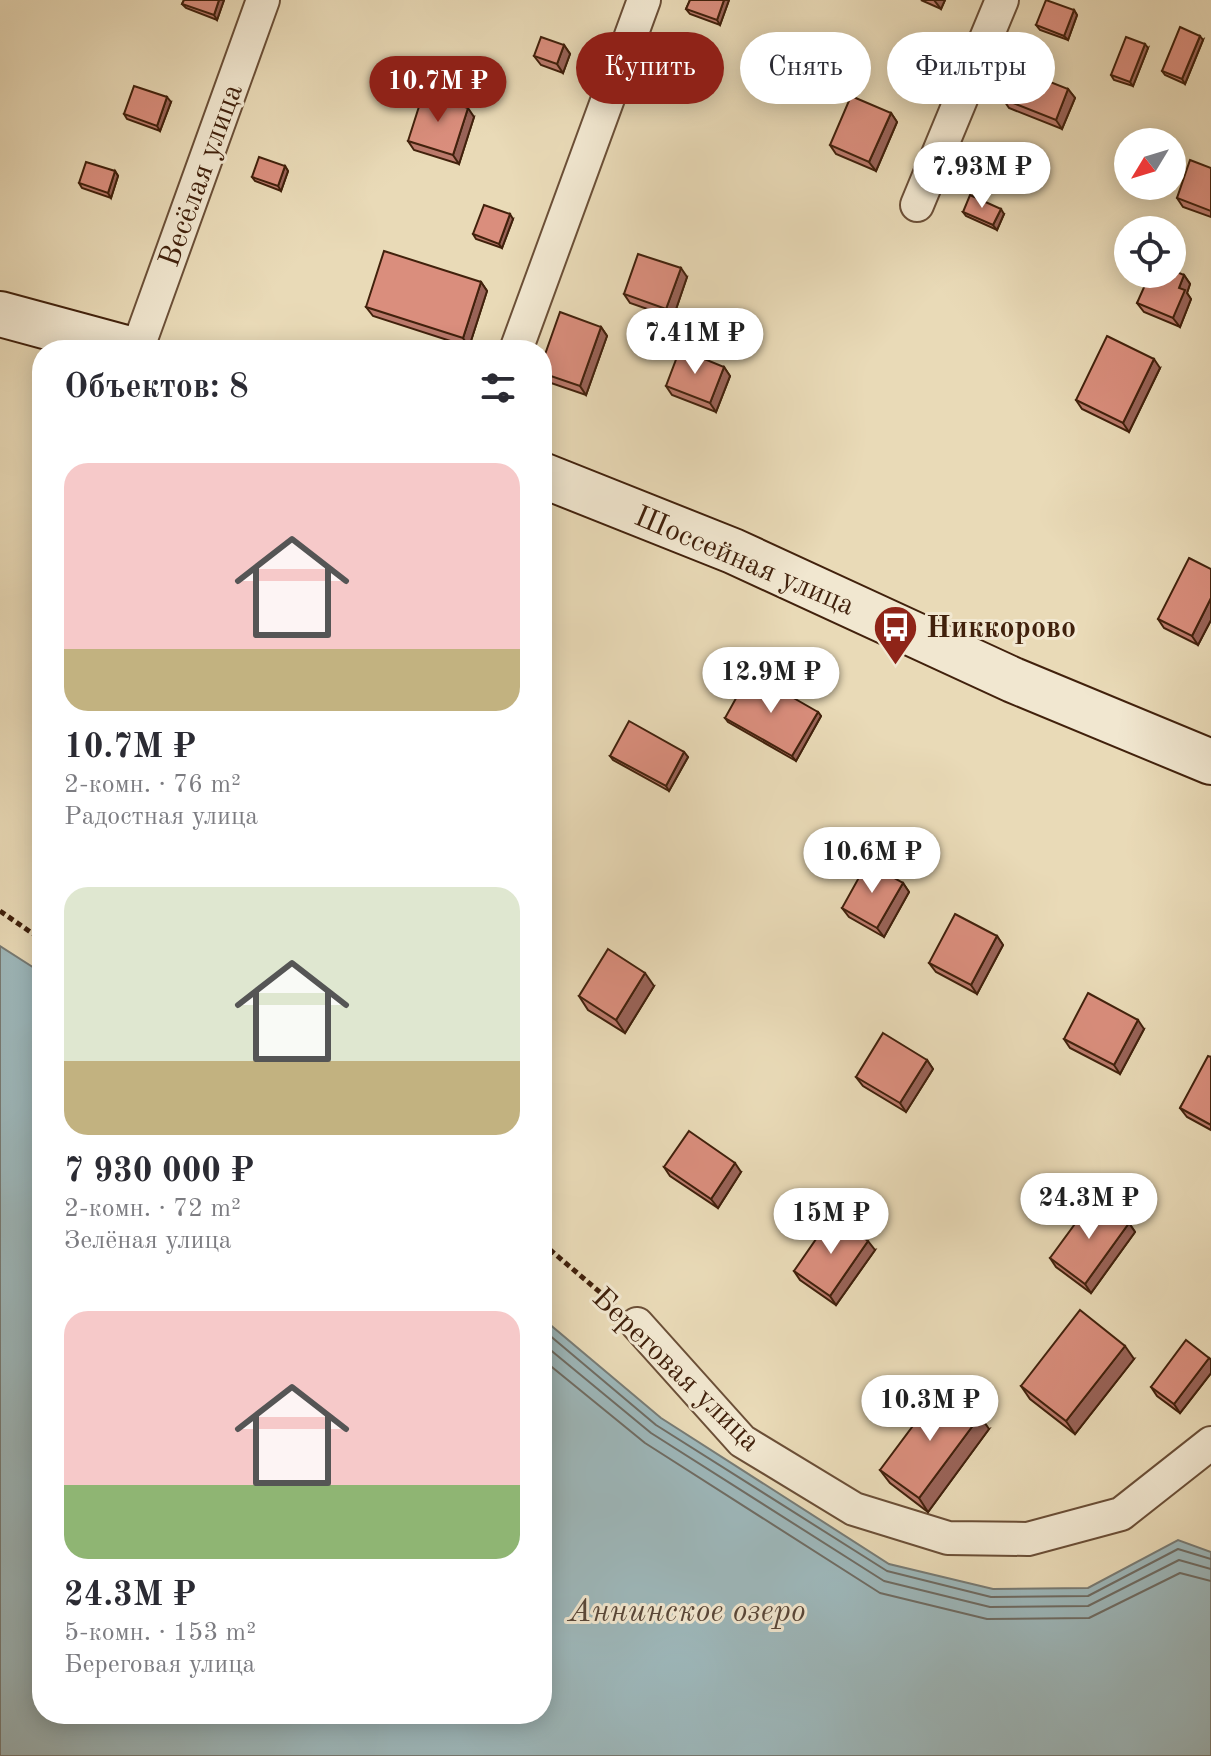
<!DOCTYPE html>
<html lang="ru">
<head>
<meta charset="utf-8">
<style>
	:root { --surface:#fff; --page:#f2f2f3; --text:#2b2b33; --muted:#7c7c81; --accent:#8f2418 }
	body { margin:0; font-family:"Old Standard TT",serif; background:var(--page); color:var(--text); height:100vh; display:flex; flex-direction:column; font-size:30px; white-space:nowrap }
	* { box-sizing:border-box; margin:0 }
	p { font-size:26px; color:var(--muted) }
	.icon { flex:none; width:44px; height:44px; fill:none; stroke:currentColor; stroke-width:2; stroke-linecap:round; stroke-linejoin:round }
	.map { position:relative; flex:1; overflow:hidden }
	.sheet { position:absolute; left:32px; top:340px; width:520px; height:1384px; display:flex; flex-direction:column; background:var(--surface); border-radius:32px; box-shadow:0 4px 20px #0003 }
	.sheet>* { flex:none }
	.banner { position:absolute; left:576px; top:32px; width:514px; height:72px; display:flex; gap:16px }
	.needle { width:52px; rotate:232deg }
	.tools { position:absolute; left:1114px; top:128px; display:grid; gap:16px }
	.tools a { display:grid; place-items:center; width:72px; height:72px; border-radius:50%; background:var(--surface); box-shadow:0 4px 20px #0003; font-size:40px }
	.price { position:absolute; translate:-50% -68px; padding:0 18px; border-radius:28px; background:#fff; color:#222; font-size:26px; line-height:52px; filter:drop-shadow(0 2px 4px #0008) }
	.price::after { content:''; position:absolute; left:50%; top:48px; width:24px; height:18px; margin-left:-12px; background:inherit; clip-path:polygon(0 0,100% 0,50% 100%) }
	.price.active { background:var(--accent); color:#fff }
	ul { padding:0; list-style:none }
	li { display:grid; align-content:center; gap:16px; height:424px; padding:0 32px }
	li span { display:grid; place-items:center; height:248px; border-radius:24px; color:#555 }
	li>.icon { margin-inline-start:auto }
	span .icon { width:144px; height:144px; fill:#fffc; stroke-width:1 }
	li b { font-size:34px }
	h2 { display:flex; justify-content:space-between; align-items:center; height:96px; padding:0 32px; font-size:34px }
	.pill { padding:0 28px; border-radius:36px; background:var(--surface); box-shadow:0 4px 20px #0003; font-size:28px; line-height:72px }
	.pill.active { background:var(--accent); color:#fff }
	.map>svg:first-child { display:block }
	.water { fill:#9db7ba; stroke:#787b74; stroke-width:2 }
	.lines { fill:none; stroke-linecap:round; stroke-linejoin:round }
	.shore { stroke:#6f6c63; stroke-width:2 }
	.street-casing { stroke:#6b4f37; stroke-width:36 }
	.secondary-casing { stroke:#41210c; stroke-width:48 }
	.path { stroke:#41210c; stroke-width:5; stroke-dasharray:6 4; stroke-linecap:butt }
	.street { stroke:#f1e7d0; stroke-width:32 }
	.secondary { stroke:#f1e7d0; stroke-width:44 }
	.wall { fill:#bb7a6c; stroke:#41210c; stroke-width:2 }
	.shaded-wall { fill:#996358; stroke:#41210c; stroke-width:2 }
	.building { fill:#da8e7d; stroke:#41210c; stroke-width:2 }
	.labels { text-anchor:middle; stroke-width:6; stroke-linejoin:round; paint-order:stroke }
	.street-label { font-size:30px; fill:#41210c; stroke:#f1e7d0 }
	.poi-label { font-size:30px; font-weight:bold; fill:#41210c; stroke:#f1e7d0; text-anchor:start }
	.water-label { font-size:32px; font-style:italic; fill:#584638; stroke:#f1e7d0 }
</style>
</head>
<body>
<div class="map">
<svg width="1211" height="1756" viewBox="0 0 1211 1756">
	<rect width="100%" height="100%" fill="#e9dab7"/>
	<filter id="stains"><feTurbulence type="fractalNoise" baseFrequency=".0025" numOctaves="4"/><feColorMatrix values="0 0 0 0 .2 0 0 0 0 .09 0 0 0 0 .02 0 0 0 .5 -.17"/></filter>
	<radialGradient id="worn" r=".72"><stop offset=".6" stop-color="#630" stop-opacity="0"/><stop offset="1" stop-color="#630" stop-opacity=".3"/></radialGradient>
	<polygon class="water" points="0,946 42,973 42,1714 542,1714 542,1318 661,1418 889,1564 993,1589 1088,1588 1178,1540 1211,1552 1211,1756 0,1756"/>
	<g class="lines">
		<g class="shore">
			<polyline points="542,1329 656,1425 887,1571 991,1597 1088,1596 1178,1549 1211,1559"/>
			<polyline points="542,1343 651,1433 884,1581 990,1607 1088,1606 1179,1560 1211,1569"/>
			<polyline points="542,1359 645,1443 880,1593 987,1619 1089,1618 1180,1573 1211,1581"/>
		</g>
		<defs>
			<g id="street">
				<polyline points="917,205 1002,0"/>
				<polyline points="137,350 263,0"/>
				<polyline points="516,350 644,0"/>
				<polyline points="637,1324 742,1441 854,1509 948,1538 1028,1539 1121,1514 1211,1443"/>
			</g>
			<g id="secondary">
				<polyline points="0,314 133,350"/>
				<polyline points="542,475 733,551 1013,680 1211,762"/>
			</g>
		</defs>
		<use href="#street" class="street-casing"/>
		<use href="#secondary" class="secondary-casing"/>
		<g class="path">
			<polyline points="0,911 42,940"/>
			<polyline points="542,1243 615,1305"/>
		</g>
		<use href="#street" class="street"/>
		<use href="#secondary" class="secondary"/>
	</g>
	<g class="wall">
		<polygon points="184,0 224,0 217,20 186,8 182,4"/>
		<polygon points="690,0 729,0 720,25 690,14 686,9"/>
		<polygon points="921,0 945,0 941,9"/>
		<polygon points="1074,10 1077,15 1068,40 1040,30 1036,25"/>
		<polygon points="1203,40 1185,84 1165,75 1162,71"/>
		<polygon points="564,45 570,54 563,73 541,65 534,56"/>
		<polygon points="1148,48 1133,86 1114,80 1111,75"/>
		<polygon points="1068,89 1075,98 1062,129 1009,108 1003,99"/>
		<polygon points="171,102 160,131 127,119 124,114"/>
		<polygon points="891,113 897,122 876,171 836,154 830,145"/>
		<polygon points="474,117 459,164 414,150 408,141"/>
		<polygon points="285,166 288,171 281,191 255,181 252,177"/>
		<polygon points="1211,168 1211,217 1183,207 1177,198"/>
		<polygon points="115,171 118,176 111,198 82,188 79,183"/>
		<polygon points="963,212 1004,214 997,230 966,216"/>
		<polygon points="513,219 502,248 476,239 473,234"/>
		<polygon points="1184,275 1190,284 1187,293 1191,299 1180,327 1144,312 1137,303 1155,278"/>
		<polygon points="687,277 673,318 630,303 624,294"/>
		<polygon points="481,282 487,291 469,347 373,316 366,307"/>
		<polygon points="601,327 607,336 586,395 545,381 542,376 542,363"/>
		<polygon points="724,367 730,376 716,412 672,395 666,386"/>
		<polygon points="1160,368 1129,432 1082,409 1076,400"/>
		<polygon points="1211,569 1211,620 1198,645 1164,628 1158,619"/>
		<polygon points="818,712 821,716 796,761 728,722 725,718"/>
		<polygon points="684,752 688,757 669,791 613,760 610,756"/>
		<polygon points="903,883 909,892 884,937 849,917 842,908"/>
		<polygon points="997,936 1003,945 977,994 936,972 929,963"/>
		<polygon points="654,986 625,1033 588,1010 579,996"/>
		<polygon points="1144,1029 1120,1074 1070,1048 1064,1039"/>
		<polygon points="1211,1057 1211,1130 1187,1117 1180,1108"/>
		<polygon points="927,1060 933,1069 906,1112 863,1086 856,1077"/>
		<polygon points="664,1167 741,1172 718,1208 670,1176"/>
		<polygon points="1129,1223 1135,1232 1091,1293 1056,1267 1050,1258"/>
		<polygon points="875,1250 836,1305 800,1280 794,1271"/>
		<polygon points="1209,1358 1211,1360 1211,1373 1180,1413 1157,1396 1151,1387"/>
		<polygon points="1134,1359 1075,1434 1030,1399 1021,1386"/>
		<polygon points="989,1429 928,1512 890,1483 880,1470"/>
	</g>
	<g class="shaded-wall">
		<polygon points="219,0 224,0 217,20 214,15"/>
		<polygon points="724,0 729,0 720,25 717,20"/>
		<polygon points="934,0 945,0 941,9"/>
		<polygon points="1074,10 1077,15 1068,40 1064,36"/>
		<polygon points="1200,36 1203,40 1185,84 1182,79"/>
		<polygon points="1145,44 1148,48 1133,86 1130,82"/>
		<polygon points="564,45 570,54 563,73 557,64"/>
		<polygon points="1068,89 1075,98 1062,129 1056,120"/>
		<polygon points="167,97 171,102 160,131 157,126"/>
		<polygon points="468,108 474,117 459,164 453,155"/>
		<polygon points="891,113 897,122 876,171 869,162"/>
		<polygon points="285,166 288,171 281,191 278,186"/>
		<polygon points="115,171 118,176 111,198 108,193"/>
		<polygon points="1001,209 1004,214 997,230 993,225"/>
		<polygon points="510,214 513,219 502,248 499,244"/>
		<polygon points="681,268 687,277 673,318 666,309"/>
		<polygon points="1184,275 1190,284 1187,293 1191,299 1180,327 1173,318 1179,288"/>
		<polygon points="481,282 487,291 469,347 463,338"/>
		<polygon points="601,327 607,336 586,395 580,386"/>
		<polygon points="1154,359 1160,368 1129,432 1123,423"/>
		<polygon points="724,367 730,376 716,412 710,403"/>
		<polygon points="1211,598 1211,620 1198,645 1192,636"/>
		<polygon points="818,712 821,716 796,761 792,756"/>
		<polygon points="684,752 688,757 669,791 666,786"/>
		<polygon points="903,883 909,892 884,937 877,928"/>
		<polygon points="997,936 1003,945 977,994 971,985"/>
		<polygon points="645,973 654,986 625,1033 616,1020"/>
		<polygon points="1138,1020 1144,1029 1120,1074 1114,1065"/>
		<polygon points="927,1060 933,1069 906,1112 900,1103"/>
		<polygon points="735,1163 741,1172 718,1208 711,1199"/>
		<polygon points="1129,1223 1135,1232 1091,1293 1085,1284"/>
		<polygon points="868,1241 875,1250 836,1305 830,1296"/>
		<polygon points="1125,1346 1134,1359 1075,1434 1066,1421"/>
		<polygon points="1209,1358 1211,1360 1211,1373 1180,1413 1174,1404"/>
		<polygon points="980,1416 989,1429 928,1512 919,1498"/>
	</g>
	<g class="building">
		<polygon points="184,0 219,0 214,15 182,4"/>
		<polygon points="690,0 724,0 717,20 686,9"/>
		<polygon points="1046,0 1074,10 1064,36 1036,25"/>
		<polygon points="1180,27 1200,36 1182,79 1162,71"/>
		<polygon points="541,37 564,45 557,64 534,56"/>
		<polygon points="1126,37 1145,44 1130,82 1111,75"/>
		<polygon points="1015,68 1068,89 1056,120 1003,99"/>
		<polygon points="134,86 167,97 157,126 124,114"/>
		<polygon points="423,94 468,108 453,155 408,141"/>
		<polygon points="851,96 891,113 869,162 830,145"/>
		<polygon points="259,157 285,166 278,186 252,177"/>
		<polygon points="1190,160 1211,168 1211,211 1177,198"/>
		<polygon points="86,162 115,171 108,193 79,183"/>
		<polygon points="970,195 1001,209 993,225 963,212"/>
		<polygon points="484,205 510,214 499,244 473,234"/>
		<polygon points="384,251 481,282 463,338 366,307"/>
		<polygon points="638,254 681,268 666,309 624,294"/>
		<polygon points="1172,270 1184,275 1179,288 1185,290 1173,318 1137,303 1149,276 1155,278 1157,274 1172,274"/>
		<polygon points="560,312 601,327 580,386 542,373 542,363"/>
		<polygon points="1107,336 1154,359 1123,423 1076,400"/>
		<polygon points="680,349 724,367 710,403 666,386"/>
		<polygon points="1189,558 1211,569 1211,598 1192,636 1158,619"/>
		<polygon points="750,673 818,712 792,756 725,718"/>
		<polygon points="629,721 684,752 666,786 610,756"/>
		<polygon points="867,863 903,883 877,928 842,908"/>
		<polygon points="955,914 997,936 971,985 929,963"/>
		<polygon points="608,949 645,973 616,1020 579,996"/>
		<polygon points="1088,993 1138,1020 1114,1065 1064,1039"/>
		<polygon points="883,1033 927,1060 900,1103 856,1077"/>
		<polygon points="1208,1056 1211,1057 1211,1125 1180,1108"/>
		<polygon points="689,1131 735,1163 711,1199 664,1167"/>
		<polygon points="1094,1198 1129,1223 1085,1284 1050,1258"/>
		<polygon points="832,1216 868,1241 830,1296 794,1271"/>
		<polygon points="1080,1310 1125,1346 1066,1421 1021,1386"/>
		<polygon points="1186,1340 1209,1358 1174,1404 1151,1387"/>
		<polygon points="942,1387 980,1416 919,1498 880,1470"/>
	</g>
	<defs>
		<symbol id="bus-pin" viewBox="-11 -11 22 30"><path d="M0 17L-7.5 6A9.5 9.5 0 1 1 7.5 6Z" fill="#8f2418" stroke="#f1e7d0"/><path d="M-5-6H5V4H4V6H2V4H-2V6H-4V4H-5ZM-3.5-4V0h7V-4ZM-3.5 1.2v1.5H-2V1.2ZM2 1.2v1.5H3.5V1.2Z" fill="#fff"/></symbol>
	</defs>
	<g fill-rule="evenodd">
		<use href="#bus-pin" x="870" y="602" width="51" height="69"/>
	</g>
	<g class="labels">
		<g class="street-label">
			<text transform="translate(200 175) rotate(-70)" y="10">Весёлая улица</text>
			<text transform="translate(745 560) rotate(23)" y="10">Шоссейная улица</text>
			<text transform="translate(677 1369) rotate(44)" y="10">Береговая улица</text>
		</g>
		<g class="poi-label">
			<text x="926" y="637">Никкорово</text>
		</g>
		<g class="water-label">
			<text x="687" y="1621">Аннинское озеро</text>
		</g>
	</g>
	<rect width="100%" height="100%" filter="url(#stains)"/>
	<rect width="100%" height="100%" fill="url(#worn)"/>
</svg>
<div class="tools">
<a><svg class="needle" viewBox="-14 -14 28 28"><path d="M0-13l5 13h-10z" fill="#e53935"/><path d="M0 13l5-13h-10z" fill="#7c7c81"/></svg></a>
<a><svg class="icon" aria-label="locate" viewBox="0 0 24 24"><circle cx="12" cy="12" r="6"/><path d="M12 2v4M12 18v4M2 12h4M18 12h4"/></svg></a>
</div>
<b class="price active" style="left:438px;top:124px">10.7M ₽</b>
<b class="price" style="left:982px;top:210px">7.93M ₽</b>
<b class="price" style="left:695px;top:376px">7.41M ₽</b>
<b class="price" style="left:771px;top:715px">12.9M ₽</b>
<b class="price" style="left:872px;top:895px">10.6M ₽</b>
<b class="price" style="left:1089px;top:1241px">24.3M ₽</b>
<b class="price" style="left:831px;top:1256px">15M ₽</b>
<b class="price" style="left:930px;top:1443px">10.3M ₽</b>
<div class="banner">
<a class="pill active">Купить</a>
<a class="pill">Снять</a>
<a class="pill">Фильтры</a>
</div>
<section class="sheet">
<h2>Объектов: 8<svg class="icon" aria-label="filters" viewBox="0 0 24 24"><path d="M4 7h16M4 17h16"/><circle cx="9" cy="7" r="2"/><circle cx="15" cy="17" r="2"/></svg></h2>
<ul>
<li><span style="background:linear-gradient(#f6c9c9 75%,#c2b280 0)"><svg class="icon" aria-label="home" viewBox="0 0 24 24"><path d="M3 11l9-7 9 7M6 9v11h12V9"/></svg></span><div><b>10.7M ₽</b><p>2-комн. · 76 m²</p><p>Радостная улица</p></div></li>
<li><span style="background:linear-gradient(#dfe7d0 70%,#c2b280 0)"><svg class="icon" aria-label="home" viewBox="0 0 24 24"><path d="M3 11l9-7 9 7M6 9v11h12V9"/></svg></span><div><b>7 930 000 ₽</b><p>2-комн. · 72 m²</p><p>Зелёная улица</p></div></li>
<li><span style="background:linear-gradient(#f6c9c9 70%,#8fb573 0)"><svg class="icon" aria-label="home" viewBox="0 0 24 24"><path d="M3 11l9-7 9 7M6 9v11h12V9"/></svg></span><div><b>24.3M ₽</b><p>5-комн. · 153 m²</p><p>Береговая улица</p></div></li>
</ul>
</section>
</div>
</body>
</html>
